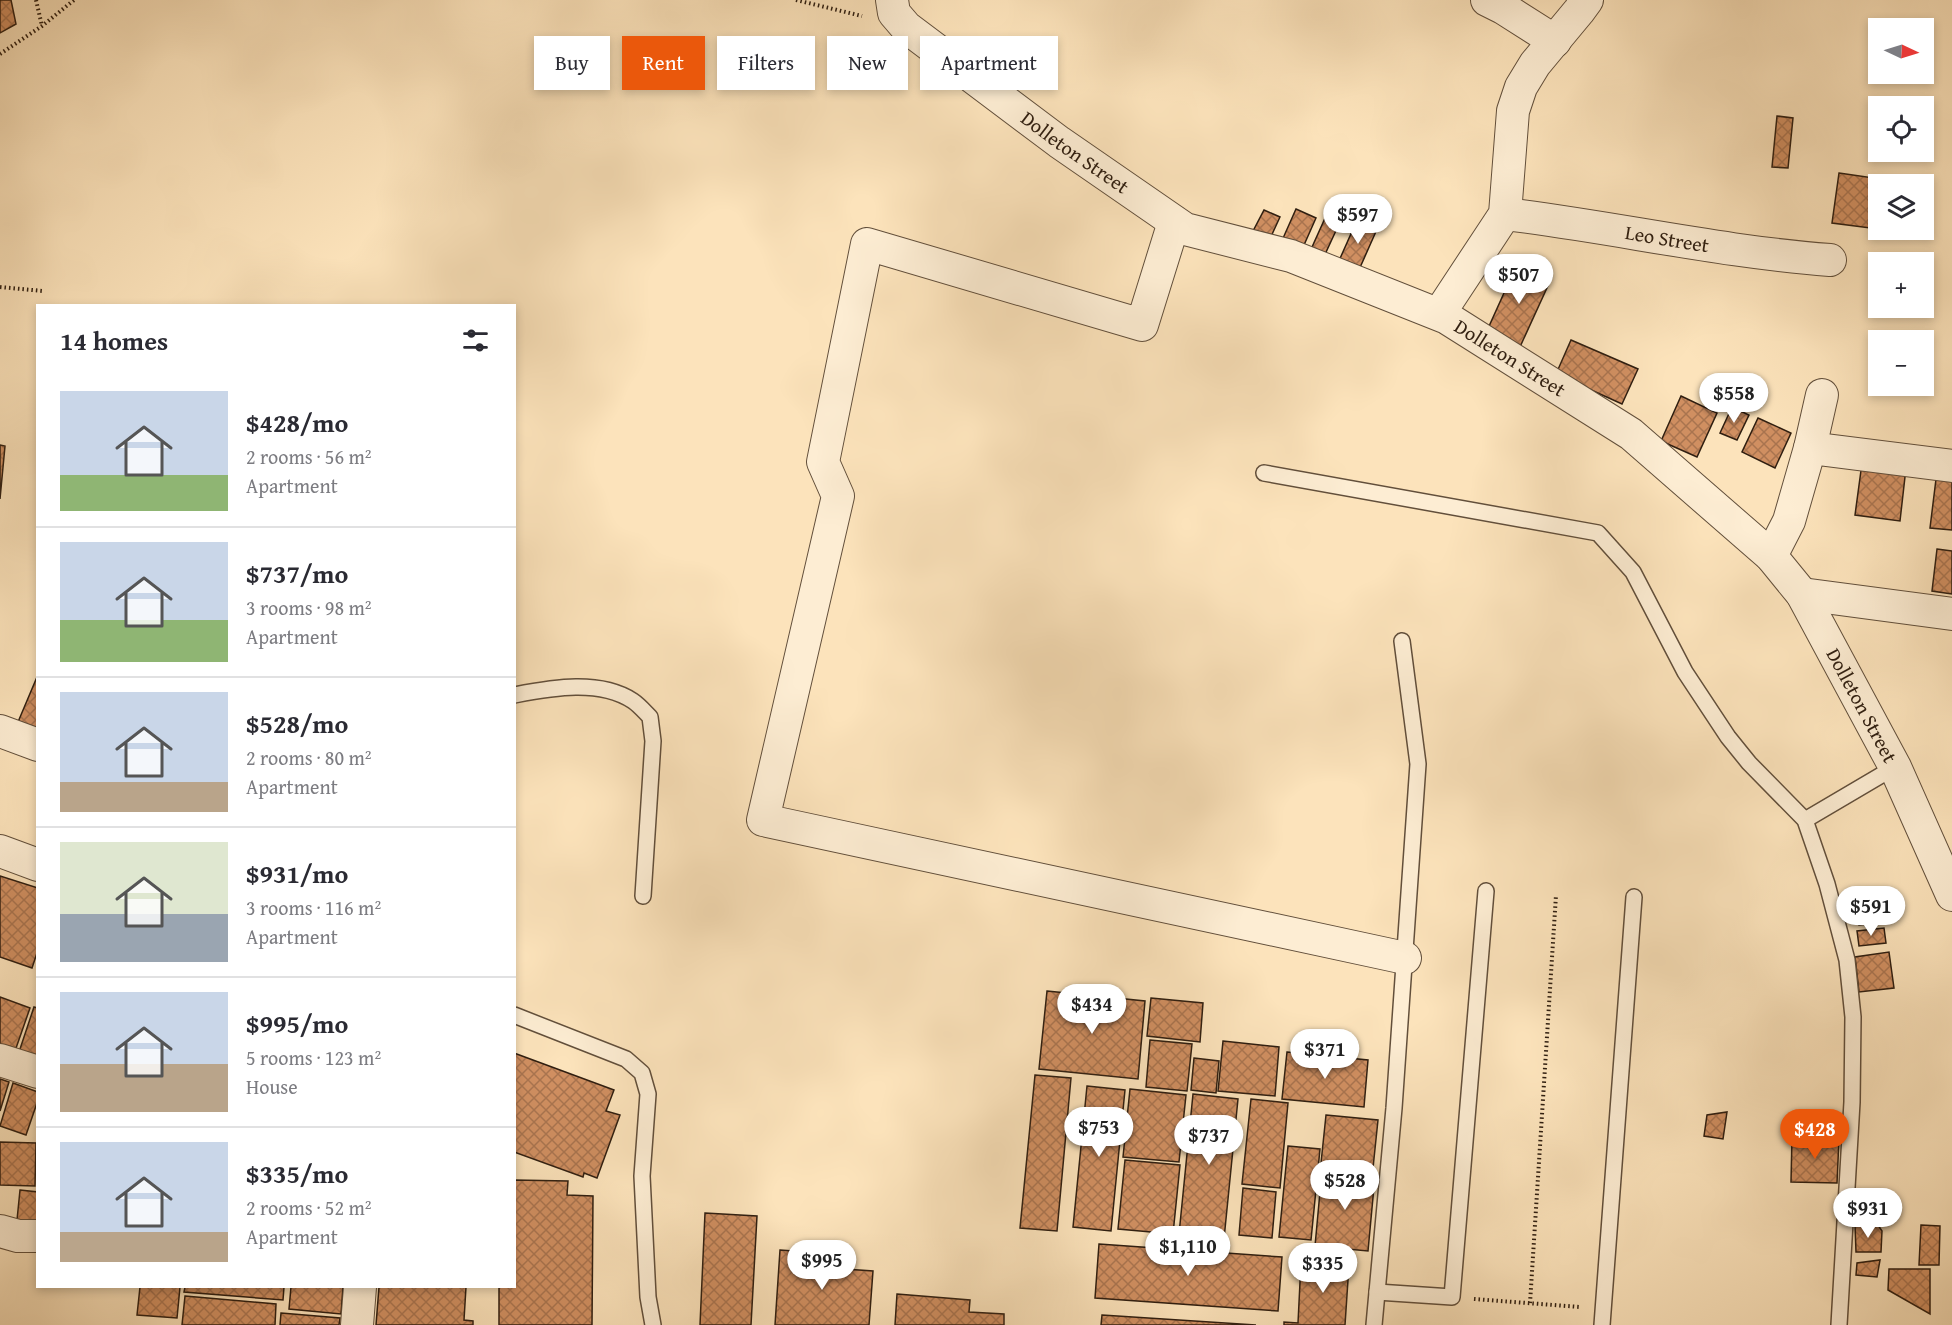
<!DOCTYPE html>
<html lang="en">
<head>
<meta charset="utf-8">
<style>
	:root { --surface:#fff; --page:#f2f2f3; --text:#2b2b33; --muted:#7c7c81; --line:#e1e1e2; --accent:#ea580c }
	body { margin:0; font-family:"Gentium Book Plus",serif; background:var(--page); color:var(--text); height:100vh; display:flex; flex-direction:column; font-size:22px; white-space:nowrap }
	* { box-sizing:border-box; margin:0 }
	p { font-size:20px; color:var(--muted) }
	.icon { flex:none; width:33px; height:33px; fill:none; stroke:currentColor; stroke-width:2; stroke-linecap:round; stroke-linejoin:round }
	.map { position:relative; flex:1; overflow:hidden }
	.drawer { position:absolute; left:36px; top:304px; width:480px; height:984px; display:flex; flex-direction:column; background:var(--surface); border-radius:0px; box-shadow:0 3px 9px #0003 }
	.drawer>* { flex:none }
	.top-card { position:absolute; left:534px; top:36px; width:570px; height:54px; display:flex; gap:12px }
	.needle { width:39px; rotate:94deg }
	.fabs { position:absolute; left:1868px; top:18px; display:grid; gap:12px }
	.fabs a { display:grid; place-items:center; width:66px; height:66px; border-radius:0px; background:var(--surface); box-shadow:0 3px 9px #0003; font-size:30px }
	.price { position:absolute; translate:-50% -51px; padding:0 14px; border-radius:21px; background:#fff; color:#222; font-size:20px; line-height:39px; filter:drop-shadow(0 2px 3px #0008) }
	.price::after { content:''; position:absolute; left:50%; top:36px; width:18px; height:14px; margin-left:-9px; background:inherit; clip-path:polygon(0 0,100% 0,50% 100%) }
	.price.active { background:var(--accent); color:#fff }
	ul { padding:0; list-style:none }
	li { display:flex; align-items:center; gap:18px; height:150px; padding:0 24px }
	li+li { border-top:2px solid var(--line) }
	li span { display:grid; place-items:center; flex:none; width:168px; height:120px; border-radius:0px; color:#555 }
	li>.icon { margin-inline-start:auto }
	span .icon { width:72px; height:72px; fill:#fffc; stroke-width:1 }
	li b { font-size:26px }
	h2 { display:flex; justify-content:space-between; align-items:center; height:72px; padding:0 24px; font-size:26px }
	.tag { padding:0 21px; border-radius:0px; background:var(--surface); box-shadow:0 3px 9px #0003; font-size:21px; line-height:54px }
	.tag.active { background:var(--accent); color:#fff }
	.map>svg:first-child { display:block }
	.building { fill:url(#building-cross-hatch); stroke:#2f1e10; stroke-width:1.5 }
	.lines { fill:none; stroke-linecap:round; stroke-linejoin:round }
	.service-casing { stroke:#624f3b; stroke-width:18 }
	.minor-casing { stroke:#624f3b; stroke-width:34 }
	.path { stroke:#2f1e10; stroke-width:4; stroke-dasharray:1.5 3; stroke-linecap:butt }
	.service { stroke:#fdedd3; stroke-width:15 }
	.minor { stroke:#fdedd3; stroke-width:32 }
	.labels { text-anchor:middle; stroke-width:4.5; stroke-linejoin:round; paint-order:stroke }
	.street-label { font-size:20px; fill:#2f1e10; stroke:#fdedd3 }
</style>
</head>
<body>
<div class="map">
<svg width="1952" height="1325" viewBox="0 0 1952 1325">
	<defs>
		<pattern id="building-cross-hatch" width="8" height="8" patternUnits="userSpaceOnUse" patternTransform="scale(1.5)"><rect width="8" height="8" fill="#d08f61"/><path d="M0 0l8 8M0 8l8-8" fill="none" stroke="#a9744f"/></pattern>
	</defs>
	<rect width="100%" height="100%" fill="#fce3bb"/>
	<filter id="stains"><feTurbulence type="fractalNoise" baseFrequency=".00333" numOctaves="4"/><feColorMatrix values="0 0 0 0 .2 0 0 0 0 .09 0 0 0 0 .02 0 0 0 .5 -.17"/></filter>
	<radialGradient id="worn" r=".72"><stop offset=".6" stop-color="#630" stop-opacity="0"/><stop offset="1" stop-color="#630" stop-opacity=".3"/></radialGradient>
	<g class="building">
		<polygon points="0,0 11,0 16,24 0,33"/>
		<polygon points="1777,116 1793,118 1788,168 1772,167"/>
		<polygon points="1839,173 1888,180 1887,184 1878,184 1878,229 1832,223"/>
		<polygon points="1296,209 1316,218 1300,254 1280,245"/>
		<polygon points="1264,210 1280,217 1268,243 1251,235"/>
		<polygon points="1326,216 1340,222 1321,263 1308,256"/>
		<polygon points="1358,218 1378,227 1358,272 1338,263"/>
		<polygon points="1518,262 1552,277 1519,349 1486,333"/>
		<polygon points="1571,340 1638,369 1622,404 1556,374"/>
		<polygon points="1681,396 1717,413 1697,457 1661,441"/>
		<polygon points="1732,407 1749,415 1737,440 1720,433"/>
		<polygon points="1758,418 1791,433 1775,468 1742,452"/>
		<polygon points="0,445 5,446 0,499"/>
		<polygon points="1862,463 1906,468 1900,521 1855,515"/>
		<polygon points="1937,471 1952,472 1952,530 1930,528"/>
		<polygon points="1937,549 1952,551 1952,594 1932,591"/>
		<polygon points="37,677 38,677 38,729 18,722"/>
		<polygon points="0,876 38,888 38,950 32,968 0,957"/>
		<polygon points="1882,901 1885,922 1859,925 1856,905"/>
		<polygon points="1884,928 1886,943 1859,946 1857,931"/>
		<polygon points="1889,952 1894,988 1859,992 1855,957"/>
		<polygon points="1047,991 1145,1001 1138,1079 1039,1069"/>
		<polygon points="0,997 30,1008 15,1051 0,1046"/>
		<polygon points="1151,998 1203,1003 1200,1042 1147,1036"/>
		<polygon points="34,1007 38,1008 38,1058 19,1052"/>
		<polygon points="1150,1040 1192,1044 1187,1091 1146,1087"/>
		<polygon points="1223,1041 1279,1047 1275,1096 1218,1091"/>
		<polygon points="1287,1052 1368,1060 1364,1107 1282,1099"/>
		<polygon points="514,1053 614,1090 606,1111 620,1115 597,1178 584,1173 583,1177 514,1152"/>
		<polygon points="1194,1058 1219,1061 1216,1093 1191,1090"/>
		<polygon points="1035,1075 1071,1078 1057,1231 1020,1228"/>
		<polygon points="0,1079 9,1082 0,1111"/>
		<polygon points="13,1083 38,1092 38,1100 26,1135 0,1126"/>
		<polygon points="1087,1086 1125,1090 1111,1231 1073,1227"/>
		<polygon points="1130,1089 1186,1095 1179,1162 1123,1157"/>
		<polygon points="1193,1094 1238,1099 1224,1239 1179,1234"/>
		<polygon points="1251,1099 1288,1103 1280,1188 1242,1184"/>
		<polygon points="1727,1112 1723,1139 1704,1136 1707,1115"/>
		<polygon points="1326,1115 1378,1120 1373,1168 1321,1163"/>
		<polygon points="1792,1137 1839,1139 1837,1183 1791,1182"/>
		<polygon points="0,1142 36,1143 35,1186 0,1185"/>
		<polygon points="1288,1146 1320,1149 1311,1240 1279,1237"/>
		<polygon points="1125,1160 1180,1165 1173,1234 1118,1229"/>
		<polygon points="1322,1170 1375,1176 1368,1251 1315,1246"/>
		<polygon points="514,1180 568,1181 567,1195 593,1196 592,1325 499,1325 499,1287 514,1287"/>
		<polygon points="1243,1188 1276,1192 1272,1238 1239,1235"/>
		<polygon points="20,1190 38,1192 38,1232 16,1230"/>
		<polygon points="705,1213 757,1216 751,1325 700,1325"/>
		<polygon points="1855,1225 1878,1225 1882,1231 1881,1252 1856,1252"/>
		<polygon points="1921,1225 1940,1226 1939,1265 1919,1265"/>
		<polygon points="1099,1244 1282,1257 1278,1311 1095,1298"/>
		<polygon points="780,1250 846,1255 845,1269 873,1271 869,1325 775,1325"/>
		<polygon points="1880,1260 1877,1277 1856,1275 1857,1263"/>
		<polygon points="1301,1262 1349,1265 1345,1325 1284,1325 1284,1322 1298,1323"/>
		<polygon points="1889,1269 1930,1269 1930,1314 1888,1290"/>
		<polygon points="140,1287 180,1287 177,1318 137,1315"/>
		<polygon points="185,1287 284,1287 283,1300 184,1292"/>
		<polygon points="291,1287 343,1287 341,1314 289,1309"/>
		<polygon points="379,1287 466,1287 464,1320 473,1321 473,1325 376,1325"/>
		<polygon points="897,1294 970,1300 969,1312 1004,1314 1004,1325 895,1325"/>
		<polygon points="185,1296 276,1304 275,1325 182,1325"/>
		<polygon points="281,1313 340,1318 339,1325 280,1325"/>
		<polygon points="1102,1315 1256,1325 1101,1325"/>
	</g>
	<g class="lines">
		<defs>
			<g id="service">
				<polyline points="1264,473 1598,533 1633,572 1685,672 1728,737 1749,763 1805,820 1827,884 1847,960 1853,1017 1852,1102 1839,1325"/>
				<path d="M514,695C552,688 599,679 633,701C639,705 645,712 650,717L653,741L643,896"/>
				<polyline points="1805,820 1895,767"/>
				<polyline points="514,1015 626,1059 642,1073 648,1094 642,1176 648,1297 653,1325"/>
				<polyline points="1377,1292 1452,1297 1486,891"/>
				<polyline points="1374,1325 1394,1108 1418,764 1402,641"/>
				<polyline points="1602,1325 1634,897"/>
			</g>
			<g id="minor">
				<path id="s1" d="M892,0L894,13L906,27L1059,142L1185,229L1291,256L1447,318L1631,434L1771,556L1802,594L1895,767L1952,895"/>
				<polyline points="1487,0 1503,8 1555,41"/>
				<path id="s2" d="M1505,214C1613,227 1721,252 1830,260"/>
				<polyline points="1174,222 1142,325 867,244 823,462 838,496 763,820 1405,958"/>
				<polyline points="1439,314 1505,214 1513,111 1521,87 1535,64 1579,11 1587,0"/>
				<polyline points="1810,448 1822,395"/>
				<polyline points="1771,556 1789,521 1810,448 1952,466"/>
				<polyline points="1802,594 1952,614"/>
				<polyline points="0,731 38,745"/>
				<polyline points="0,851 38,865"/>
				<polyline points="0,1060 38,1072"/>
				<polyline points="0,1231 18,1236 38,1236"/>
				<polyline points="357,1325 360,1287"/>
			</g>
		</defs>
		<use href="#service" class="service-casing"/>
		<use href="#minor" class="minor-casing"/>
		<g class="path">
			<polyline points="36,0 42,26"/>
			<polyline points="796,0 862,16"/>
			<polyline points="0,54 42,26 74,0"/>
			<polyline points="0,287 43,291"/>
			<polyline points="1474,1299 1580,1307"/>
			<polyline points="1530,1303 1556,895"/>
		</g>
		<use href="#service" class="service"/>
		<use href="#minor" class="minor"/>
	</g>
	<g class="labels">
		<g class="street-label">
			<text dy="7" stroke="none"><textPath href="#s1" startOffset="242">Dolleton Street</textPath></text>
			<text dy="7" stroke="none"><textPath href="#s2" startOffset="164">Leo Street</textPath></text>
			<text dy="7" stroke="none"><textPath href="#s1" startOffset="728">Dolleton Street</textPath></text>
			<text dy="7" stroke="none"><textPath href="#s1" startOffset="1232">Dolleton Street</textPath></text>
		</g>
	</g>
	<rect width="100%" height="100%" filter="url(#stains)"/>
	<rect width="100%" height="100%" fill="url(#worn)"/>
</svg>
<div class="fabs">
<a><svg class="needle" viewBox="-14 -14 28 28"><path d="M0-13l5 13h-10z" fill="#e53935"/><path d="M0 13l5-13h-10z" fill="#7c7c81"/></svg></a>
<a><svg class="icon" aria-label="locate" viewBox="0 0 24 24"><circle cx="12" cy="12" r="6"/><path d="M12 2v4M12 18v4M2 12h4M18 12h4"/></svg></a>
<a><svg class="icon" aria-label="layers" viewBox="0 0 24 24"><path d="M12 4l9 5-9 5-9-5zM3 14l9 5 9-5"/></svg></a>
<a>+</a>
<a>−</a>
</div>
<b class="price" style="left:1358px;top:245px">$597</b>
<b class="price" style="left:1519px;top:305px">$507</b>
<b class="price" style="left:1734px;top:424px">$558</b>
<b class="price" style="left:1871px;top:937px">$591</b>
<b class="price" style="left:1092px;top:1035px">$434</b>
<b class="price" style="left:1325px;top:1080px">$371</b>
<b class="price" style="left:1099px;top:1158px">$753</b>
<b class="price active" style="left:1815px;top:1160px">$428</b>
<b class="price" style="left:1209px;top:1166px">$737</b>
<b class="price" style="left:1345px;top:1211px">$528</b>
<b class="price" style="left:1868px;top:1239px">$931</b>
<b class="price" style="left:1188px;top:1277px">$1,110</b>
<b class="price" style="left:822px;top:1291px">$995</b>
<b class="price" style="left:1323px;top:1294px">$335</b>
<div class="top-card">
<a class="tag">Buy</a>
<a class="tag active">Rent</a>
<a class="tag">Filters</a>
<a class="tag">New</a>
<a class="tag">Apartment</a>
</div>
<section class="drawer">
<h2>14 homes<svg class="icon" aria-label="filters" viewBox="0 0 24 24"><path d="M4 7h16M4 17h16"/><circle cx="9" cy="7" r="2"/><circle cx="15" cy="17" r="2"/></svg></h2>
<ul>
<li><span style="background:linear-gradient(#c9d6e8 70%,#8fb573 0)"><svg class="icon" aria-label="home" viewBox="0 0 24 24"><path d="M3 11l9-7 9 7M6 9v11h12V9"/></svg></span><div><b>$428/mo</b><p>2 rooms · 56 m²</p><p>Apartment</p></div></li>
<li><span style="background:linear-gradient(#c9d6e8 65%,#8fb573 0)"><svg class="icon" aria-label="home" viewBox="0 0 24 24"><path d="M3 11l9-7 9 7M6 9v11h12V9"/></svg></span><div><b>$737/mo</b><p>3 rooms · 98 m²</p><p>Apartment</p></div></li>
<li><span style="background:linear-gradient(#c9d6e8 75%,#b9a48a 0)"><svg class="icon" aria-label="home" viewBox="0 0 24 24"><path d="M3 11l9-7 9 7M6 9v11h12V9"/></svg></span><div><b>$528/mo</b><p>2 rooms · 80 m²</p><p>Apartment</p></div></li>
<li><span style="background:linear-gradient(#dfe7d0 60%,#9aa5b1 0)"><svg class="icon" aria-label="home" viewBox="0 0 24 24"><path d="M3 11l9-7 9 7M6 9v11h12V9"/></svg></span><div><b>$931/mo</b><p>3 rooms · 116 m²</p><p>Apartment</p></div></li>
<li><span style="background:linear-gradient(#c9d6e8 60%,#b9a48a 0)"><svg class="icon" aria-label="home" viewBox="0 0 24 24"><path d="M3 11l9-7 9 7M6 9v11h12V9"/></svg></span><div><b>$995/mo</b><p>5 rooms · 123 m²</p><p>House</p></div></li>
<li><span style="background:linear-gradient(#c9d6e8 75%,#b9a48a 0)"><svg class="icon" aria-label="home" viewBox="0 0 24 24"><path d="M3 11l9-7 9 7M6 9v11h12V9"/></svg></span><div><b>$335/mo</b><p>2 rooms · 52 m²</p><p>Apartment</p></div></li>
</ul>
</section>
</div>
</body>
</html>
